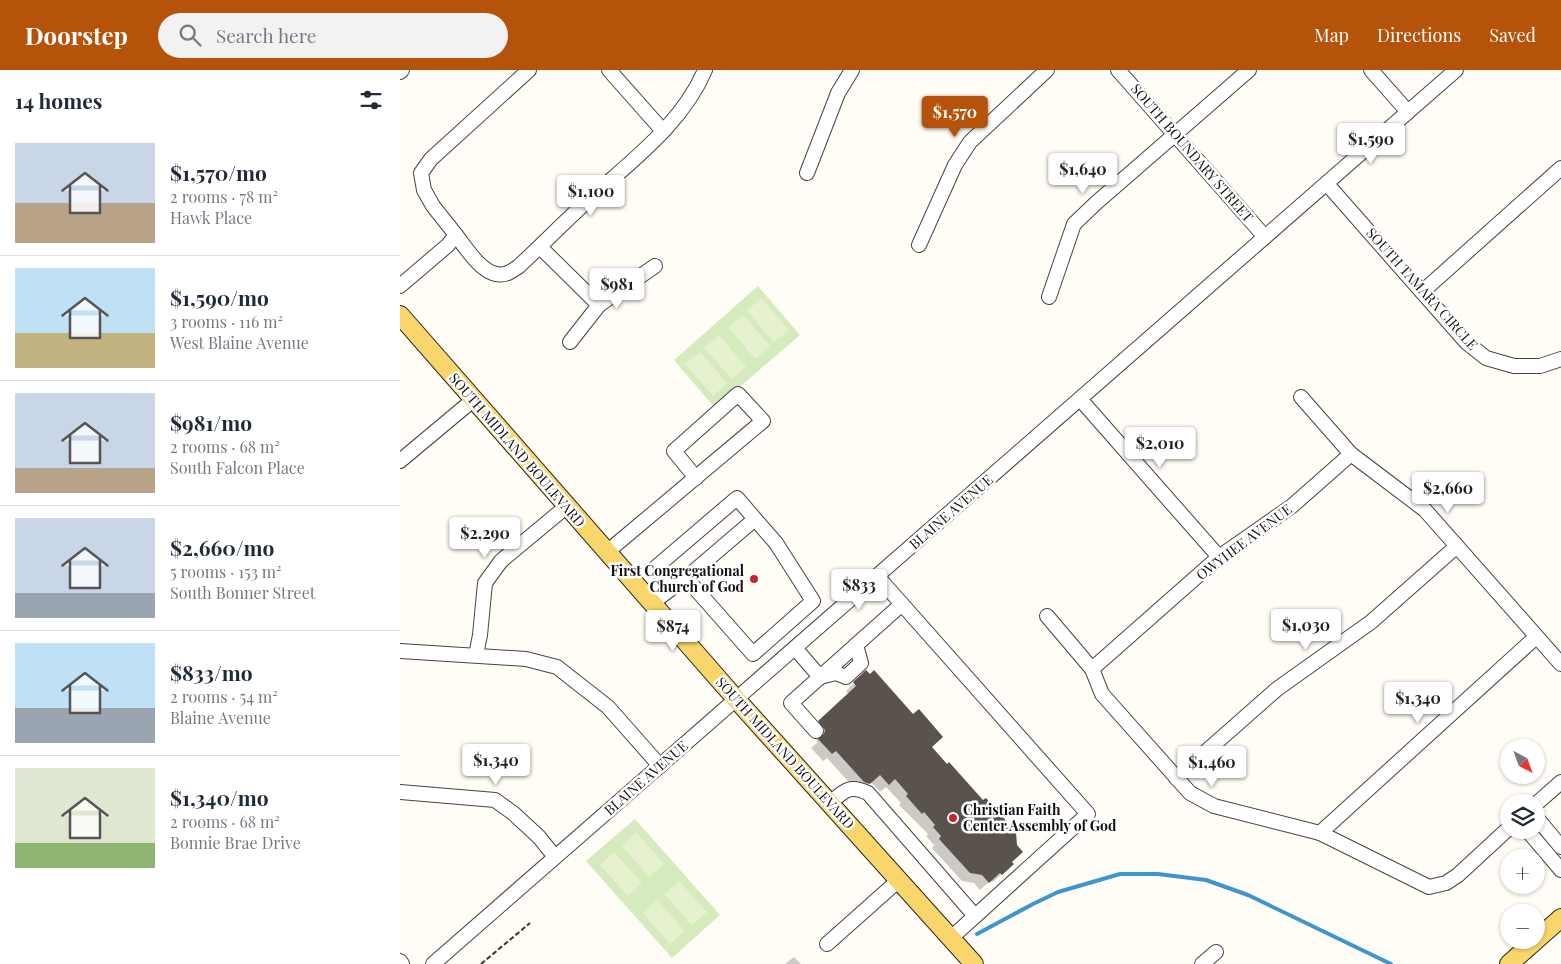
<!DOCTYPE html>
<html lang="en">
<head>
<meta charset="utf-8">
<style>
	:root { --surface:#fff; --page:#f2f2f3; --text:#1f2937; --muted:#747a83; --line:#e0e1e3; --accent:#b45309 }
	body { margin:0; font-family:"Playfair Display",serif; background:var(--page); color:var(--text); height:100vh; display:flex; flex-direction:column; font-size:19px; white-space:nowrap }
	* { box-sizing:border-box; margin:0 }
	p { font-size:16px; color:var(--muted) }
	.icon { flex:none; width:28px; height:28px; fill:none; stroke:currentColor; stroke-width:2; stroke-linecap:round; stroke-linejoin:round }
	.map { position:relative; flex:1; overflow:hidden }
	.panel { display:flex; flex-direction:column; background:var(--surface); width:400px }
	.panel>* { flex:none }
	.needle { width:32px; rotate:139deg }
	.controls { position:absolute; left:1100px; top:669px; display:grid; gap:10px }
	.controls a { display:grid; place-items:center; width:45px; height:45px; border-radius:50%; background:var(--surface); box-shadow:0 1px 4px #0004; font-size:25px }
	.price { position:absolute; translate:-50% -42px; padding:0 11px; border-radius:5px; background:#fff; color:#222; font-size:16px; line-height:32px; filter:drop-shadow(0 1px 2px #0008) }
	.price::after { content:''; position:absolute; left:50%; top:30px; width:15px; height:11px; margin-left:-8px; background:inherit; clip-path:polygon(0 0,100% 0,50% 100%) }
	.price.on { background:var(--accent); color:#fff }
	ul { padding:0; list-style:none }
	li { display:flex; align-items:center; gap:15px; height:125px; padding:0 15px }
	li+li { border-top:1px solid var(--line) }
	li span { display:grid; place-items:center; flex:none; width:140px; height:100px; border-radius:0px; color:#555 }
	li>.icon { margin-inline-start:auto }
	span .icon { width:60px; height:60px; fill:#fffc; stroke-width:1 }
	li b { font-size:21px }
	h2 { display:flex; justify-content:space-between; align-items:center; height:60px; padding:0 15px; font-size:21px }
	header { display:flex; align-items:center; gap:30px; box-sizing:border-box; height:70px; padding:0 25px; background:var(--accent); color:#fff }
	header strong { font-size:24px }
	nav { display:flex; gap:28px; margin-inline-start:auto; font-size:18px }
	.search { width:350px; height:45px; background:var(--page); display:flex; align-items:center; gap:12px; box-sizing:border-box; padding:0 18px; border-radius:28px; color:var(--muted); font-size:19px }
	main { display:flex; flex:1; min-height:0 }
	.map>svg:first-child { display:block }
	.green { fill:#d5ebbd }
	.pitch { fill:#e6f2cf }
	.shadow { fill:#0003 }
	.lines { fill:none; stroke-linecap:round; stroke-linejoin:round }
	.stream { stroke:#3f96cf; stroke-width:4 }
	.building { fill:#5a524d }
	.minor-casing { stroke:#444; stroke-width:16 }
	.major-casing { stroke:#222; stroke-width:20 }
	.path { stroke:#333; stroke-width:2; stroke-dasharray:5 2.5; stroke-linecap:butt }
	.minor { stroke:#fff; stroke-width:14 }
	.major { stroke:#f9d66b; stroke-width:18 }
	.poi-dot { fill:#c4262e; stroke:#fff; stroke-width:2 }
	.labels { text-anchor:middle; stroke-width:5; stroke-linejoin:round; paint-order:stroke }
	.street-label { font-size:14px; fill:#111; stroke:#fff }
	.poi-label { font-size:14px; font-weight:bold; fill:#111; stroke:#fff; text-anchor:end }
</style>
</head>
<body>
<header>
<strong>Doorstep</strong>
<div class="search"><svg class="icon" aria-label="search" viewBox="0 0 24 24"><circle cx="10" cy="10" r="6"/><path d="M15 15l6 6"/></svg>Search here</div>
<nav><a>Map</a><a>Directions</a><a>Saved</a></nav>
</header>
<main>
<section class="panel">
<h2>14 homes<svg class="icon" aria-label="filters" viewBox="0 0 24 24"><path d="M4 7h16M4 17h16"/><circle cx="9" cy="7" r="2"/><circle cx="15" cy="17" r="2"/></svg></h2>
<ul>
<li><span style="background:linear-gradient(#c9d6e8 60%,#b9a48a 0)"><svg class="icon" aria-label="home" viewBox="0 0 24 24"><path d="M3 11l9-7 9 7M6 9v11h12V9"/></svg></span><div><b>$1,570/mo</b><p>2 rooms · 78 m²</p><p>Hawk Place</p></div></li>
<li><span style="background:linear-gradient(#bfe0f5 65%,#c2b280 0)"><svg class="icon" aria-label="home" viewBox="0 0 24 24"><path d="M3 11l9-7 9 7M6 9v11h12V9"/></svg></span><div><b>$1,590/mo</b><p>3 rooms · 116 m²</p><p>West Blaine Avenue</p></div></li>
<li><span style="background:linear-gradient(#c9d6e8 75%,#b9a48a 0)"><svg class="icon" aria-label="home" viewBox="0 0 24 24"><path d="M3 11l9-7 9 7M6 9v11h12V9"/></svg></span><div><b>$981/mo</b><p>2 rooms · 68 m²</p><p>South Falcon Place</p></div></li>
<li><span style="background:linear-gradient(#c9d6e8 75%,#9aa5b1 0)"><svg class="icon" aria-label="home" viewBox="0 0 24 24"><path d="M3 11l9-7 9 7M6 9v11h12V9"/></svg></span><div><b>$2,660/mo</b><p>5 rooms · 153 m²</p><p>South Bonner Street</p></div></li>
<li><span style="background:linear-gradient(#bfe0f5 65%,#9aa5b1 0)"><svg class="icon" aria-label="home" viewBox="0 0 24 24"><path d="M3 11l9-7 9 7M6 9v11h12V9"/></svg></span><div><b>$833/mo</b><p>2 rooms · 54 m²</p><p>Blaine Avenue</p></div></li>
<li><span style="background:linear-gradient(#dfe7d0 75%,#8fb573 0)"><svg class="icon" aria-label="home" viewBox="0 0 24 24"><path d="M3 11l9-7 9 7M6 9v11h12V9"/></svg></span><div><b>$1,340/mo</b><p>2 rooms · 68 m²</p><p>Bonnie Brae Drive</p></div></li>
</ul>
</section>
<div class="map">
<svg width="1161" height="894" viewBox="0 0 1161 894">
	<rect width="100%" height="100%" fill="#fffdf5"/>
	<g class="green">
		<polygon points="358,216 400,265 315,338 274,290"/>
		<polygon points="235,749 320,845 272,888 186,791"/>
	</g>
	<g class="pitch">
		<polygon points="361,228 389,260 374,272 347,241"/>
		<polygon points="343,245 370,276 355,289 328,257"/>
		<polygon points="319,265 346,297 332,309 304,278"/>
		<polygon points="300,282 327,313 313,326 285,294"/>
		<polygon points="236,762 264,794 249,807 222,776"/>
		<polygon points="214,782 242,813 228,826 200,795"/>
		<polygon points="279,811 307,842 292,855 264,824"/>
		<polygon points="257,830 285,861 270,874 243,843"/>
	</g>
	<g class="shadow">
		<polygon points="466,602 530,678 611,792 604,802 593,812 591,810 580,820 574,813 562,811 532,778 534,775 526,766 528,764 499,735 501,733 486,717 480,722 471,712 460,722 456,720 427,688 423,691 411,678 417,673 417,668 411,660 449,625 446,621"/>
		<polygon points="394,887 401,894 385,894"/>
	</g>
	<g class="lines">
		<polyline class="stream" points="577,864 633,834 658,822 720,804 758,804 806,810 848,825 991,894"/>
	</g>
	<polygon class="building" points="466,600 470,604 474,600 513,644 519,639 543,667 532,677 547,694 549,692 583,730 586,728 616,762 617,775 623,782 612,792 614,794 602,805 600,803 589,813 582,805 570,803 539,769 541,766 533,757 535,755 524,742 522,744 506,726 508,724 495,709 489,715 480,705 470,714 464,712 436,681 432,684 418,669 424,664 425,660 418,651 456,616 453,612"/>
	<g class="lines">
		<defs>
			<g id="minor">
				<polyline points="209,0 263,61"/>
				<polyline points="718,0 865,167"/>
				<polyline points="971,0 1008,42"/>
				<polyline points="0,2 2,0"/>
				<polyline points="407,103 438,23 452,0"/>
				<polyline points="927,114 1066,272 1086,288 1114,296 1140,296 1161,289"/>
				<path d="M56,165C67,179 86,212 108,203C112,201 115,199 118,197C144,173 168,148 194,125C235,88 283,52 305,0"/>
				<polyline points="519,175 555,95 570,72 647,0"/>
				<polyline points="140,177 199,235"/>
				<polyline points="0,216 48,175 56,165 33,136 24,120 21,103 31,89 129,0"/>
				<polyline points="1022,222 1161,98"/>
				<polyline points="649,227 674,154 696,133 849,0"/>
				<polyline points="170,272 199,235 255,196"/>
				<polyline points="901,327 951,384 1025,440 1161,594"/>
				<polyline points="680,329 819,487"/>
				<polyline points="0,391 73,330"/>
				<polyline points="207,482 363,351 338,324 274,381 296,408"/>
				<polyline points="477,506 688,744 551,868"/>
				<polyline points="286,508 272,518 255,498 337,428 355,449 286,508 353,584 413,531 376,473 355,449"/>
				<polyline points="252,533 272,518"/>
				<polyline points="647,546 692,599 702,624 790,723 814,736 920,763 1029,817 1046,813 1058,805 1109,758"/>
				<polyline points="395,578 420,607 436,603 446,607 461,593 456,575"/>
				<polyline points="0,581 126,589 157,597 208,637 260,696"/>
				<polyline points="76,585 80,565 85,513 101,491 167,436"/>
				<polyline points="692,599 819,487 892,436 951,384"/>
				<polyline points="416,661 391,633 502,534"/>
				<polyline points="776,708 877,619 971,552 1057,476"/>
				<polyline points="0,722 95,730 113,743 139,767 155,787"/>
				<path d="M430,733C444,721 449,714 468,723L575,846"/>
				<polyline points="1136,734 1161,712"/>
				<polyline points="1136,747 1161,777"/>
				<polyline points="1127,760 1161,800"/>
				<polyline points="920,763 1136,567"/>
				<polyline points="427,874 499,810"/>
				<polyline points="0,891 2,894"/>
				<polyline points="33,894 1056,0"/>
				<polyline points="802,894 816,882"/>
			</g>
			<g id="major">
				<polyline points="0,245 336,629 574,894"/>
				<polyline points="1109,894 1161,848"/>
			</g>
		</defs>
		<use href="#minor" class="minor-casing"/>
		<use href="#major" class="major-casing"/>
		<polyline class="path" points="81,894 130,853"/>
		<use href="#minor" class="minor"/>
		<use href="#major" class="major"/>
	</g>
	<g class="poi-dot">
		<circle cx="354" cy="509" r="5"/>
		<circle cx="553" cy="748" r="5"/>
	</g>
	<g class="labels">
		<g class="street-label">
			<text transform="translate(792 83) rotate(49)" y="5">SOUTH BOUNDARY STREET</text>
			<text transform="translate(1022 219) rotate(48)" y="5">SOUTH TAMARA CIRCLE</text>
			<text transform="translate(117 380) rotate(49)" y="5">SOUTH MIDLAND BOULEVARD</text>
			<text transform="translate(551 442) rotate(-41)" y="5">BLAINE AVENUE</text>
			<text transform="translate(844 472) rotate(-37)" y="5">OWYHEE AVENUE</text>
			<text transform="translate(385 683) rotate(48)" y="5">SOUTH MIDLAND BOULEVARD</text>
			<text transform="translate(246 708) rotate(-41)" y="5">BLAINE AVENUE</text>
		</g>
		<g class="poi-label">
			<text x="344" y="506">First Congregational<tspan x="344" dy="16">Church of God</tspan></text>
			<text x="563" y="745" text-anchor="start">Christian Faith<tspan x="563" dy="16">Center Assembly of God</tspan></text>
		</g>
	</g>
</svg>
<div class="controls">
<a><svg class="needle" viewBox="-14 -14 28 28"><path d="M0-13l5 13h-10z" fill="#e53935"/><path d="M0 13l5-13h-10z" fill="#747a83"/></svg></a>
<a><svg class="icon" aria-label="layers" viewBox="0 0 24 24"><path d="M12 4l9 5-9 5-9-5zM3 14l9 5 9-5"/></svg></a>
<a>+</a>
<a>−</a>
</div>
<b class="price on" style="left:555px;top:68px">$1,570</b>
<b class="price" style="left:971px;top:95px">$1,590</b>
<b class="price" style="left:683px;top:125px">$1,640</b>
<b class="price" style="left:191px;top:147px">$1,100</b>
<b class="price" style="left:217px;top:240px">$981</b>
<b class="price" style="left:760px;top:399px">$2,010</b>
<b class="price" style="left:1048px;top:444px">$2,660</b>
<b class="price" style="left:85px;top:489px">$2,290</b>
<b class="price" style="left:459px;top:541px">$833</b>
<b class="price" style="left:906px;top:581px">$1,030</b>
<b class="price" style="left:273px;top:582px">$874</b>
<b class="price" style="left:1018px;top:654px">$1,340</b>
<b class="price" style="left:96px;top:716px">$1,340</b>
<b class="price" style="left:812px;top:718px">$1,460</b>
</div>
</main>
</body>
</html>
